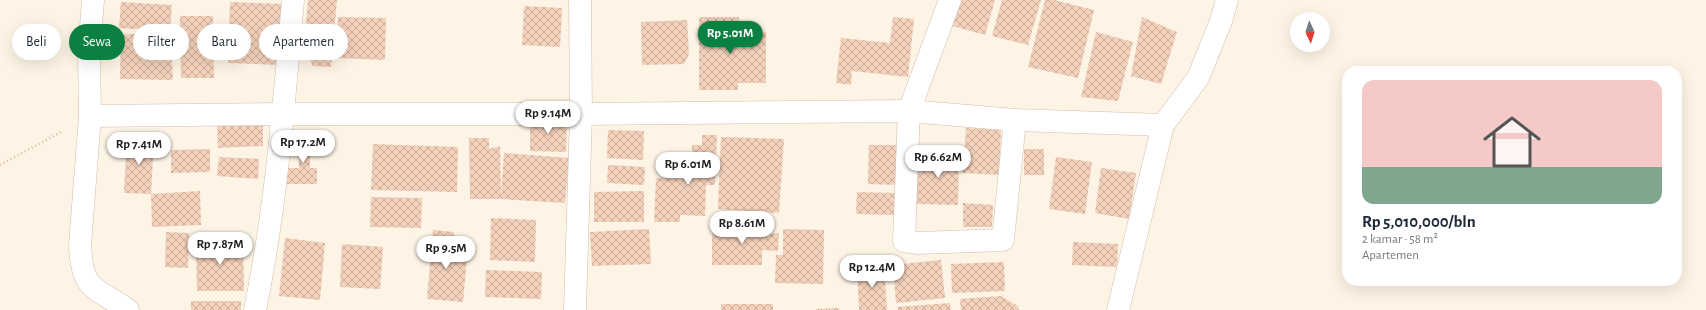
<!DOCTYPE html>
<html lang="id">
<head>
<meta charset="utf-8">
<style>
	:root { --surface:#fff; --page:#f6f6f7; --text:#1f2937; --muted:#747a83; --line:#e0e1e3; --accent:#0b8043 }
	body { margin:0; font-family:"Alegreya Sans",sans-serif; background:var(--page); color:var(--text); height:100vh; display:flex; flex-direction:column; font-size:15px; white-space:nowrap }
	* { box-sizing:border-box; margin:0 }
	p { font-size:13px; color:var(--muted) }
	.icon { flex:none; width:22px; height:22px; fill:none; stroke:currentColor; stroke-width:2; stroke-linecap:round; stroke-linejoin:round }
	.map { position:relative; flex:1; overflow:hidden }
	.drawer { position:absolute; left:1342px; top:66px; width:340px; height:220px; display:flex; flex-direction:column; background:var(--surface); border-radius:16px; box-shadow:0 4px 16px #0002 }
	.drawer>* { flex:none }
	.guide { position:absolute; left:12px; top:24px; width:380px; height:36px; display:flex; gap:8px }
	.needle { width:26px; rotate:176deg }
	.tools { position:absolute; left:1290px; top:12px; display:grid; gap:8px }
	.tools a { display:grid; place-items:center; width:40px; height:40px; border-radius:50%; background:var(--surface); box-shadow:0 4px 16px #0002; font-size:20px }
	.price { position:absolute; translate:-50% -34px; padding:0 9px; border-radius:14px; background:#fff; color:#222; font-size:13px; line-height:26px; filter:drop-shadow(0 1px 2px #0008) }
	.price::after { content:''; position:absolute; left:50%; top:24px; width:12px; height:9px; margin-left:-6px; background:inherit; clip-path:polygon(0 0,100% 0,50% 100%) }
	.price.current { background:var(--accent); color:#fff }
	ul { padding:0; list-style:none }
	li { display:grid; align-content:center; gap:8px; height:212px; padding:0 20px }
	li+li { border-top:1px solid var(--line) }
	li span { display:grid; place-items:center; height:124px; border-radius:12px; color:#555 }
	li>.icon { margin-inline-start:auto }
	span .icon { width:72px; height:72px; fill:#fffc; stroke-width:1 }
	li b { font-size:17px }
	.tag { padding:0 14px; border-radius:18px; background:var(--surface); box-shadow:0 4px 16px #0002; font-size:14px; line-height:36px }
	.tag.current { background:var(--accent); color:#fff }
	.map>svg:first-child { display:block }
	.building { fill:url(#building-cross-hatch) }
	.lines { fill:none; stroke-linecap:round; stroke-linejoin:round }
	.street-casing { stroke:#d2bdad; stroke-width:23 }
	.path { stroke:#dab49e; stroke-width:2.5; stroke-dasharray:1 3; stroke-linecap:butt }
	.street { stroke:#fff; stroke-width:22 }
</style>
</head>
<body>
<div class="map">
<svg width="1706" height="310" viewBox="0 0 1706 310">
	<defs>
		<pattern id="building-cross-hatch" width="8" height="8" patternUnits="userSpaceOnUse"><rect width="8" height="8" fill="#f4d1bb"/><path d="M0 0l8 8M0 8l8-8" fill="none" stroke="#caad9a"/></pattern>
	</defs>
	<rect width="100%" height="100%" fill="#fdf4e5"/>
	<g class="building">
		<polygon points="308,0 337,0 331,67 313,66 304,48"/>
		<polygon points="956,0 995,0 985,35 949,25"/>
		<polygon points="1002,0 1041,0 1028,45 992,36"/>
		<polygon points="1045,0 1054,0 1094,10 1078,78 1028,67"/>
		<polygon points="121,2 172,5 170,31 173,80 120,79 121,35 170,31 119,28"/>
		<polygon points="230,2 283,4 281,65 228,63"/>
		<polygon points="524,6 562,8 560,47 522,45"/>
		<polygon points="180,16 213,16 214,78 181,78"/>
		<polygon points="338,17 386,18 385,60 336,58"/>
		<polygon points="699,17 739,17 739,32 766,32 766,83 738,83 738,90 699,90"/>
		<polygon points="893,17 914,19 908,77 852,71 851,85 836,83 841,38 890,43"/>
		<polygon points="1142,17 1177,32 1161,84 1131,76"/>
		<polygon points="687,20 689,54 684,64 642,65 641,22"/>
		<polygon points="1096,32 1133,42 1118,101 1081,97"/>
		<polygon points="530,118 567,119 566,152 530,151"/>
		<polygon points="263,122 263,146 218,148 217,124"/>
		<polygon points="966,128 1001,130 999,175 963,173"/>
		<polygon points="608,130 644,131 643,160 607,158"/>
		<polygon points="298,133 310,133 310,168 317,168 317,184 287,184 287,168 299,168"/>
		<polygon points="702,135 717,135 715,185 706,185 705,216 680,215 680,222 654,222 656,178 692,179 692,145 702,145"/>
		<polygon points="721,137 784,139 779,213 718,209"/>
		<polygon points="127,138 154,140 151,194 124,193"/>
		<polygon points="469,138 489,138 489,149 500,146 501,196 504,153 569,158 565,203 501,199 470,199"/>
		<polygon points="373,144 458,147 457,192 371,190"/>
		<polygon points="869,145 899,145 898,185 868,184"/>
		<polygon points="210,149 210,172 171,173 171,150"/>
		<rect x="1024" y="149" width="20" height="26"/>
		<polygon points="917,153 959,154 958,205 916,204"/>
		<polygon points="219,157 259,159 258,179 217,176"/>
		<polygon points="1056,157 1092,162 1085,214 1049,209"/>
		<polygon points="608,165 645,167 644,185 607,183"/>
		<polygon points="1101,168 1136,173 1129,219 1095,213"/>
		<polygon points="200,191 201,225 152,227 151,194"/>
		<polygon points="644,191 644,222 594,222 594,192"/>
		<polygon points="857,192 895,193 895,215 856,214"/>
		<polygon points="371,197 422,198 421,228 370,227"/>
		<polygon points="963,203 993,205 992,227 963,227"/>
		<polygon points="491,218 536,220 535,262 490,260"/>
		<polygon points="720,225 769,225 769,234 779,233 778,251 762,250 762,265 712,265 712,233 720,233"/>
		<polygon points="649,229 651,264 592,266 590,232"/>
		<polygon points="783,229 824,230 823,284 775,283 776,255 783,255"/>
		<polygon points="433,230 454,232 452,256 467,258 463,302 427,299"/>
		<polygon points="166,232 189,233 188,268 165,267"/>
		<polygon points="285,238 325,243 320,300 279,296"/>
		<polygon points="196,242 243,242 244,291 197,291"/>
		<polygon points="1073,242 1118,244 1117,267 1072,265"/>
		<polygon points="342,244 383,247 380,289 340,287"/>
		<polygon points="941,260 945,298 896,303 893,265"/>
		<polygon points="1004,262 1005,291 952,293 951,264"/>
		<polygon points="884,266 887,310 859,310 857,268"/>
		<polygon points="486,270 542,272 541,299 485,297"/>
		<polygon points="1001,296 1018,306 1019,310 961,310 960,299"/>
		<rect x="191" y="301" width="50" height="9"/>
		<polygon points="950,303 951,310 898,310 897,307"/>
		<rect x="721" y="304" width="52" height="6"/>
		<polygon points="839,308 839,310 816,310 816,309"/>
	</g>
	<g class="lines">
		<defs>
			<g id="street">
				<path d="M93,0L89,53L90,116L80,245C82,292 94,286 128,310"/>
				<polyline points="950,0 909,111 904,241 918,243 1003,240 1015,120"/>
				<polyline points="90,116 283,114 581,114 909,111 1015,120 1163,125"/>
				<path d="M255,310C276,208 284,104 293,0"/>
				<polyline points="575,310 581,114 580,0"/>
				<polyline points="1118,310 1163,125 1198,78 1221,21 1227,0"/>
			</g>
		</defs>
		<use href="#street" class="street-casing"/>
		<polyline class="path" points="0,165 63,131"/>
		<use href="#street" class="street"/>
	</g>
</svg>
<div class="tools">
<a><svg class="needle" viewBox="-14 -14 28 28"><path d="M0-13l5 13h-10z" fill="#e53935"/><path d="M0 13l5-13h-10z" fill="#747a83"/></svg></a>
</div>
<b class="price current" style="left:730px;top:55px">Rp 5.01M</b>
<b class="price" style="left:548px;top:135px">Rp 9.14M</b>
<b class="price" style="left:303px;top:164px">Rp 17.2M</b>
<b class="price" style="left:139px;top:166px">Rp 7.41M</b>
<b class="price" style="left:938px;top:179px">Rp 6.62M</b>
<b class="price" style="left:688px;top:186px">Rp 6.01M</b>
<b class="price" style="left:742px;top:245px">Rp 8.61M</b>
<b class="price" style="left:220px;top:266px">Rp 7.87M</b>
<b class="price" style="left:446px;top:270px">Rp 9.5M</b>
<b class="price" style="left:872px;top:289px">Rp 12.4M</b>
<div class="guide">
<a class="tag">Beli</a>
<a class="tag current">Sewa</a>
<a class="tag">Filter</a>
<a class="tag">Baru</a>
<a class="tag">Apartemen</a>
</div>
<section class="drawer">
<ul>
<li><span style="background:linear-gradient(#f6c9c9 70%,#7fa58c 0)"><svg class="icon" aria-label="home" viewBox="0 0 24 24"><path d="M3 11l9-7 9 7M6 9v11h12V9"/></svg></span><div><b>Rp 5,010,000/bln</b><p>2 kamar · 58 m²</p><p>Apartemen</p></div></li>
</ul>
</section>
</div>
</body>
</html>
